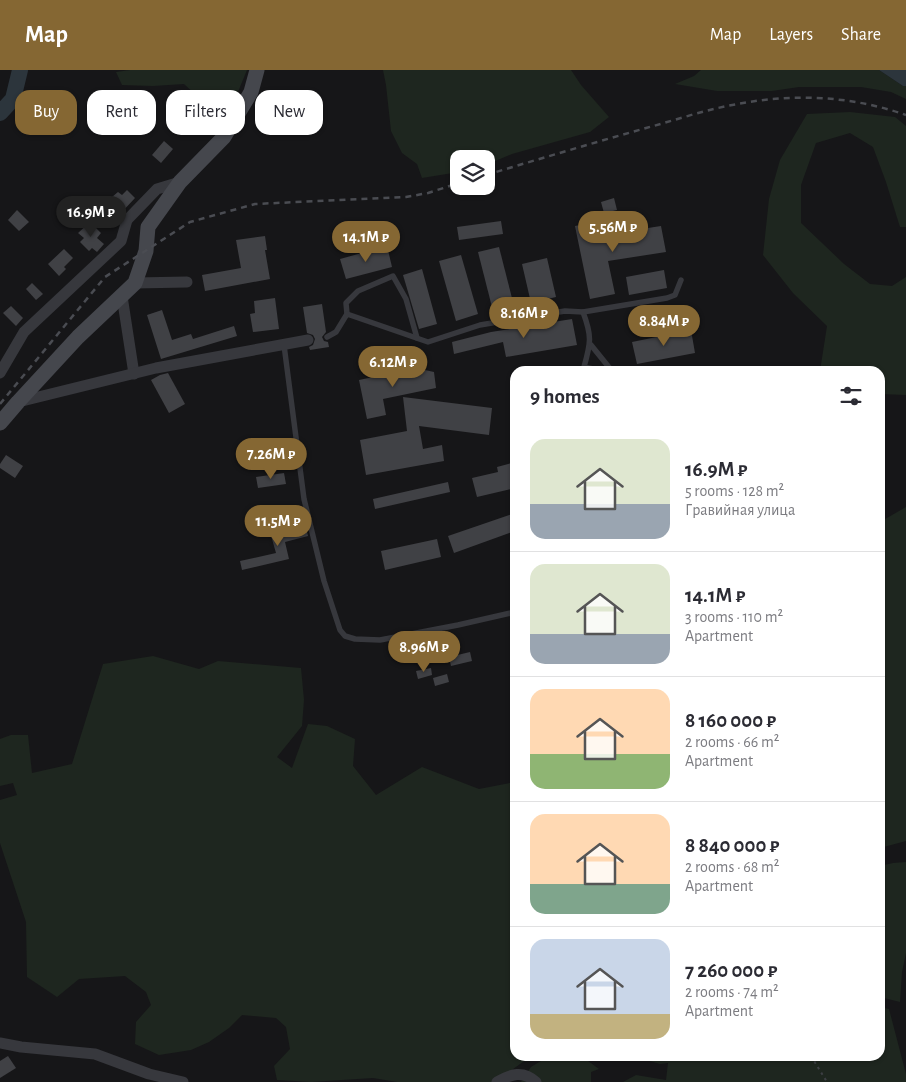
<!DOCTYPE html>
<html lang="en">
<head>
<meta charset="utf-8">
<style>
	:root { --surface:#fff; --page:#f2f2f3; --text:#2b2b33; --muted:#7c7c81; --line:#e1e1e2; --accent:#856733 }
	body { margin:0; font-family:"Alegreya Sans",sans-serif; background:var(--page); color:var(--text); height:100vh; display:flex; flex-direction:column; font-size:19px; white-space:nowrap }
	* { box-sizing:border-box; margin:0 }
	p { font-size:16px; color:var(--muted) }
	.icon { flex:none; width:28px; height:28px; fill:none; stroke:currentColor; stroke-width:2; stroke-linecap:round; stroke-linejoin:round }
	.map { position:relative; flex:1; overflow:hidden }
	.panel { position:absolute; left:510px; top:296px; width:375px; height:695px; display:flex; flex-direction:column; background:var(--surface); border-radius:15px; box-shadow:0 1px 4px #0004 }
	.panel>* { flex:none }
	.hud { position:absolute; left:15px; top:20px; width:420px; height:45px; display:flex; gap:10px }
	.buttons { position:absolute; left:450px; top:80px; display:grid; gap:10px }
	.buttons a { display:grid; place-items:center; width:45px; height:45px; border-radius:10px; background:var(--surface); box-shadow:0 1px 4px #0004; font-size:25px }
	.price { position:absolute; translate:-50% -42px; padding:0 11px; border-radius:18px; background:var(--accent); color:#fff; font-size:16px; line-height:32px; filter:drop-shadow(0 1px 2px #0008) }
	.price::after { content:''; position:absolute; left:50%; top:30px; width:15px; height:11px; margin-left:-8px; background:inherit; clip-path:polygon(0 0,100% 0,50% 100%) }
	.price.current { background:#222; color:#fff }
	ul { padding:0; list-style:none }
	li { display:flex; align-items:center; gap:15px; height:125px; padding:0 20px }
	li+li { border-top:1px solid var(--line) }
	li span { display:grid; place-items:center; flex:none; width:140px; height:100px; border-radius:15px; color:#555 }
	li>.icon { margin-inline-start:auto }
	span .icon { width:60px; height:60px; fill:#fffc; stroke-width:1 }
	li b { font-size:21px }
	h2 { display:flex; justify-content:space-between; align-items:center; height:60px; padding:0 20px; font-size:21px }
	.chip { padding:0 18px; border-radius:15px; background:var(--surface); box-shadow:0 1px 4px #0004; font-size:18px; line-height:45px }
	.chip.current { background:var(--accent); color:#fff }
	header { display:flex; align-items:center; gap:30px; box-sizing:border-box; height:70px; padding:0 25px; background:var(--accent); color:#fff }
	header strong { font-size:24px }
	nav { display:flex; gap:28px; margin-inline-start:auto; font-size:18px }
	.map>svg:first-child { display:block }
	.green { fill:#1e261f }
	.water { fill:#2c353c }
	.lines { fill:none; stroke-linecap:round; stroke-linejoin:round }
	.river { stroke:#2c353c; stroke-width:16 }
	.building { fill:#404145 }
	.path { stroke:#3d3f44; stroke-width:2; stroke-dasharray:2.5 4; stroke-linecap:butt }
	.lane { stroke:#37383d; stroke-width:5.5 }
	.street { stroke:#37383d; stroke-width:11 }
	.secondary { stroke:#45474d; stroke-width:15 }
	.rail { stroke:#4a4c52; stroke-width:2.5; stroke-dasharray:6 5; stroke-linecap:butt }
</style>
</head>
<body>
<header>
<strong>Map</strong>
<nav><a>Map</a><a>Layers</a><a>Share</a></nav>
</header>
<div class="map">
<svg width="906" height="1012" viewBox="0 0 906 1012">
	<rect width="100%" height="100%" fill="#161618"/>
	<g class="green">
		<polygon points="130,0 247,0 228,46 218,45 184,14 153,16 122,15 116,2"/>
		<polygon points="383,0 571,0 581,15 609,47 590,62 512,84 486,95 486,89 459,89 459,102 422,108 417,94 402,83 391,61 386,15"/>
		<polygon points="701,0 879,0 903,16 906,16 906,29 891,22 861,17 799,17 772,21 717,21 675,14 694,6"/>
		<polygon points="850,42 895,47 906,56 906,157 900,157 886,112 873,77 850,63 816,73 801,115 801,153 844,194 870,214 892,216 906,207 906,325 880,324 880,301 820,301 827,256 793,223 763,185 769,129 780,90 807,44"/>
		<polygon points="906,437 906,771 880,778 880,452"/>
		<polygon points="153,586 199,599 218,591 301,598 304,630 302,656 277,687 292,698 308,654 327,656 355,669 353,696 376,725 422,697 479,719 515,712 515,986 531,986 501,1008 500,1012 397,1012 373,1008 311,1012 277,1010 274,996 290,979 286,957 276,948 242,945 229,958 209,972 191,980 159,985 135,974 136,952 151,935 146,922 125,906 79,909 57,927 27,907 26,852 0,773 0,730 17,725 13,713 0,716 0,669 11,665 28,665 32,703 72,694 103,594"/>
		<polygon points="906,792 906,883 902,902 900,932 880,927 880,796 893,793"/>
		<polygon points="880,937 889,939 906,1004 906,1012 623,1012 636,1005 666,1010 668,993 660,994 639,988 613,986 880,986"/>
		<polygon points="543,986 586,986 588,991 599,999 591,1002 591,1012 521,1012 531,997 541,991"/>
	</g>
	<polygon class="water" points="879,0 906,0 906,16 903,16"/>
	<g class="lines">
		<polyline class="river" points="0,43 13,29 20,0"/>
	</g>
	<g class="building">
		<polygon points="164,71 173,79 161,93 152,85"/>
		<polygon points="127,120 135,128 121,143 113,135 117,131 112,127 118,122 122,125"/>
		<polygon points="614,128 617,140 604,143 601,132"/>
		<polygon points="17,140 29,152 19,161 8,150"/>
		<polygon points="501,151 503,164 459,170 457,157"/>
		<polygon points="600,151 602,165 661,156 666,182 608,191 615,224 590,229 575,156"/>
		<polygon points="90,152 101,163 97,168 104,174 97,182 92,178 89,181 80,172 84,168 78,163"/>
		<polygon points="265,166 267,180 265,180 270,209 205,221 202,205 241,198 236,170"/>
		<polygon points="387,176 392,197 346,209 340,189"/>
		<polygon points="499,177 514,236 493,241 478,182"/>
		<polygon points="64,179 73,188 64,197 66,199 59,206 48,194"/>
		<polygon points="461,185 478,244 456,251 439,191"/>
		<polygon points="547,188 556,227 531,233 522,194"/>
		<polygon points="422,199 437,254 419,259 403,205"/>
		<polygon points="664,200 667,218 629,225 626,207"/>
		<polygon points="32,213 43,224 36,230 26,219"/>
		<polygon points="275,228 279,259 253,262 250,244 255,243 254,231"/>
		<polygon points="322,234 326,262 322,267 324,271 328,272 329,277 310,280 309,277 313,275 315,269 313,265 307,263 303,237"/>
		<polygon points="11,236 23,248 16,256 3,243"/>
		<polygon points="162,240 172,270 191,264 193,269 234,256 237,266 161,289 147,245"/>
		<polygon points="572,249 577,275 506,287 503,272 454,284 452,272 491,262"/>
		<polygon points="691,260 695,283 637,294 632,272"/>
		<polygon points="416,298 434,302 436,318 383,329 386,345 367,349 359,310"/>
		<polygon points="168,303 185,334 169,343 151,310 160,305"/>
		<polygon points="403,327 492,338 489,365 419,356 423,379 442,375 444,391 366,405 360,370 407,361"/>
		<polygon points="6,385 23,396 15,408 0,398 0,394"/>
		<polygon points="515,392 515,418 477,427 472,408 498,402 497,397"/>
		<polygon points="284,403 286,414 258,418 256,407"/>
		<polygon points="448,412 450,422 375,439 373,429"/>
		<polygon points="515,443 515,461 454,483 448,466"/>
		<polygon points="305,453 308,466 285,472 289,489 242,500 240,491 276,483 270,462"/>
		<polygon points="437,469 441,487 385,500 381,481"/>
		<polygon points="470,582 472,591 451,596 449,587"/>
		<polygon points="431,598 432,605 418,609 416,601"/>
		<polygon points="447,604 449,612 435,616 433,608"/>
		<polygon points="8,986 16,998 0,1008 0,991"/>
	</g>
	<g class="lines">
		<polyline class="path" points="811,986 827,1012"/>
		<g class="lane">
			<path d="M583,242C592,266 591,272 584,297L602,301"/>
			<polyline points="347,244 346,233 358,221 393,206 406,229 417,268"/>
			<polyline points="327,267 336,262 347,244 428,272 480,255 565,241 583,242 667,228 675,225 681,210"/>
			<polyline points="284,275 304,429 324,511 340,560 345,566 355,569 380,570 458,555 515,542"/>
			<polyline points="591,275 612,301"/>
		</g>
		<g class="street">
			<polyline points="135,213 187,212"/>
			<polyline points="122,226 134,304"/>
			<polyline points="0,303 24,262 121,171 127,150 157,119 180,112"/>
			<polyline points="18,332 156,298 308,270"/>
			<polyline points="0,973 21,977 95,984 149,1004 183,1012"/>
			<path d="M497,1012C511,1004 523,1000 536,1012"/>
		</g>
		<polyline class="secondary" points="0,353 18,332 78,267 135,213 146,181 148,157 180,112 224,67 251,22 257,0"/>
		<g class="rail">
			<path d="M486,105C539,89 593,73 646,58C676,50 707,39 738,34C794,23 852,26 906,45"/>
			<polyline points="0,334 105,207 190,152 255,134 406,127 428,123 459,113"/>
		</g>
	</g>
</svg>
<div class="buttons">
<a><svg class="icon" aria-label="layers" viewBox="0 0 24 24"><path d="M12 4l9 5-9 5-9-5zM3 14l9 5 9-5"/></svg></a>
</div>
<b class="price current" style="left:91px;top:168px">16.9M ₽</b>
<b class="price" style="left:613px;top:183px">5.56M ₽</b>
<b class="price" style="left:366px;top:193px">14.1M ₽</b>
<b class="price" style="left:524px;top:269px">8.16M ₽</b>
<b class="price" style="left:664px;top:277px">8.84M ₽</b>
<b class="price" style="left:393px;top:318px">6.12M ₽</b>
<b class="price" style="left:271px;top:410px">7.26M ₽</b>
<b class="price" style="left:278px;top:477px">11.5M ₽</b>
<b class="price" style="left:424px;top:603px">8.96M ₽</b>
<div class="hud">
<a class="chip current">Buy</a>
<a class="chip">Rent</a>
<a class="chip">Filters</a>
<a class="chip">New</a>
</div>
<section class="panel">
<h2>9 homes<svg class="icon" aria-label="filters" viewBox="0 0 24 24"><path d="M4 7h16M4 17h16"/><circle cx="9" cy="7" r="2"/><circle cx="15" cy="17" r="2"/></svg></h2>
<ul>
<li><span style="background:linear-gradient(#dfe7d0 65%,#9aa5b1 0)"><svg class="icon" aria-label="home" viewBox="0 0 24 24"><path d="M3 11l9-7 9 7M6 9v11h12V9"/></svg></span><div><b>16.9M ₽</b><p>5 rooms · 128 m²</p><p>Гравийная улица</p></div></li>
<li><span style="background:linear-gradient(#dfe7d0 70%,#9aa5b1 0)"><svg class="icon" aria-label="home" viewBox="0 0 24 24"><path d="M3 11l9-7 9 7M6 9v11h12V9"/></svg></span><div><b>14.1M ₽</b><p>3 rooms · 110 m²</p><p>Apartment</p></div></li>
<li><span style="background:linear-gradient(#ffd9b3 65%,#8fb573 0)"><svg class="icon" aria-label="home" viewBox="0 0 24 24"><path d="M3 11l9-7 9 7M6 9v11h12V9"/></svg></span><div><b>8 160 000 ₽</b><p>2 rooms · 66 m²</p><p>Apartment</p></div></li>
<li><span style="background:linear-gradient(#ffd9b3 70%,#7fa58c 0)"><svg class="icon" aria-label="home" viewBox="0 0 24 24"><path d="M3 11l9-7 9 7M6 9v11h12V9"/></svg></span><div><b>8 840 000 ₽</b><p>2 rooms · 68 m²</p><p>Apartment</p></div></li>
<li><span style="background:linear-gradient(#c9d6e8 75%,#c2b280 0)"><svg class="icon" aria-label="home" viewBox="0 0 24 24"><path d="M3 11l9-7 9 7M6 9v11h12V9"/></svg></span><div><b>7 260 000 ₽</b><p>2 rooms · 74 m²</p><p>Apartment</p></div></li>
</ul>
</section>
</div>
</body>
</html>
